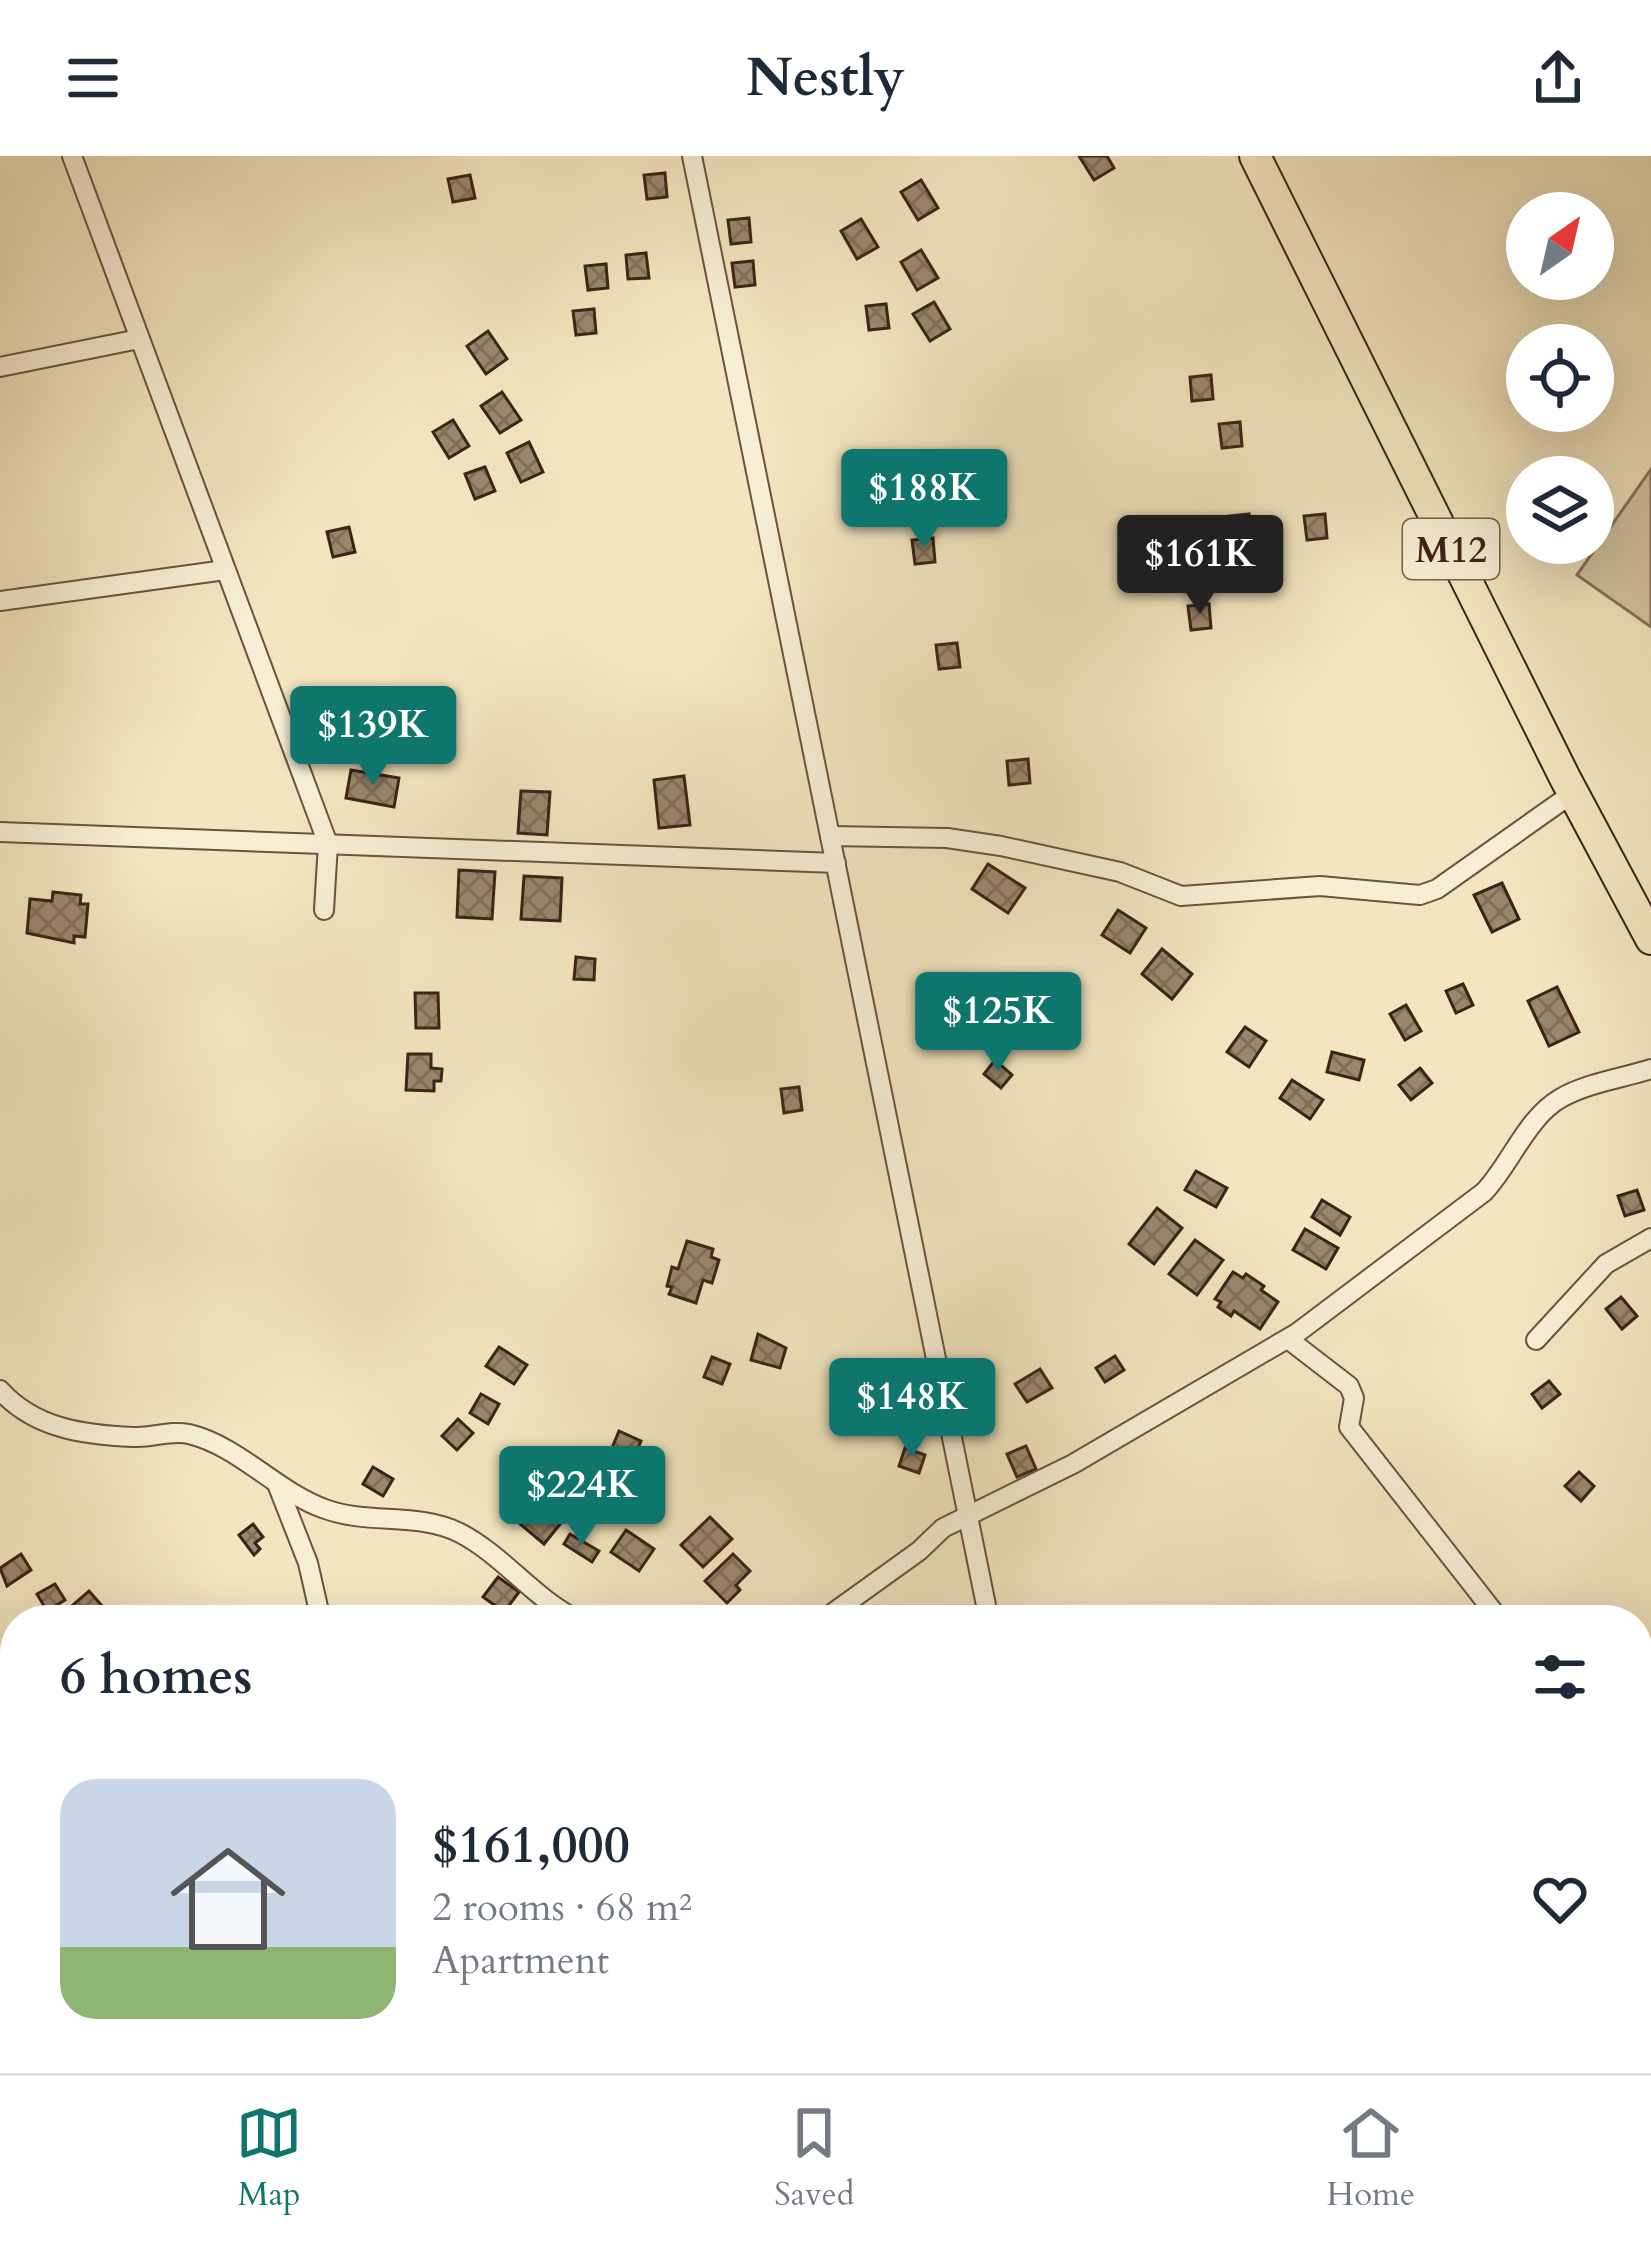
<!DOCTYPE html>
<html lang="en">
<head>
<meta charset="utf-8">
<style>
	:root { --surface:#fff; --page:#f2f2f3; --text:#1f2937; --muted:#747a83; --line:#e0e1e3; --accent:#0f766e }
	body { margin:0; font-family:Cardo,serif; background:var(--page); color:var(--text); height:100vh; display:flex; flex-direction:column; font-size:45px; white-space:nowrap }
	* { box-sizing:border-box; margin:0 }
	p { font-size:39px; color:var(--muted) }
	.icon { flex:none; width:66px; height:66px; fill:none; stroke:currentColor; stroke-width:2; stroke-linecap:round; stroke-linejoin:round }
	.map { position:relative; flex:1; overflow:hidden }
	.side { position:absolute; left:0px; top:1449px; width:1653px; height:468px; display:flex; flex-direction:column; background:var(--surface); border-radius:48px 48px 0 0; box-shadow:0 12px 48px #0002 }
	.side>* { flex:none }
	.needle { width:78px; rotate:34deg }
	.tools { position:absolute; left:1506px; top:36px; display:grid; gap:24px }
	.tools a { display:grid; place-items:center; width:108px; height:108px; border-radius:50%; background:var(--surface); box-shadow:0 12px 48px #0002; font-size:60px }
	.price { position:absolute; translate:-50% -102px; padding:0 27px; border-radius:12px; background:var(--accent); color:#fff; font-size:39px; line-height:78px; filter:drop-shadow(0 3px 6px #0008) }
	.price::after { content:''; position:absolute; left:50%; top:72px; width:36px; height:27px; margin-left:-18px; background:inherit; clip-path:polygon(0 0,100% 0,50% 100%) }
	.price.active { background:#222; color:#fff }
	ul { padding:0; list-style:none }
	li { display:flex; align-items:center; gap:36px; height:300px; padding:0 60px }
	li span { display:grid; place-items:center; flex:none; width:336px; height:240px; border-radius:36px; color:#555 }
	li>.icon { margin-inline-start:auto }
	span .icon { width:144px; height:144px; fill:#fffc; stroke-width:1 }
	li b { font-size:51px }
	h2 { display:flex; justify-content:space-between; align-items:center; height:144px; padding:0 60px; font-size:51px }
	header { display:flex; justify-content:space-between; align-items:center; height:156px; padding:0 60px; background:var(--surface); font-size:54px; font-weight:700 }
	.menu { display:flex; justify-content:space-around; align-items:center; height:168px; border-top:3px solid var(--line); background:var(--surface); font-size:33px; color:var(--muted) }
	.menu a { display:grid; justify-items:center; gap:6px }
	.menu .active { color:var(--accent) }
	.map>svg:first-child { display:block }
	.pitch { fill:#d3c4a2; stroke:#88735c; stroke-width:3 }
	.building { fill:url(#building-cross-hatch); stroke:#3d2217; stroke-width:3 }
	.lines { fill:none; stroke-linecap:round; stroke-linejoin:round }
	.minor-casing { stroke:#6a5341; stroke-width:22 }
	.trunk-casing { stroke:#3d2217; stroke-width:34 }
	.minor { stroke:#f7eed5; stroke-width:18 }
	.trunk { stroke:#f2e5bf; stroke-width:30 }
	.labels { text-anchor:middle; stroke-width:9; stroke-linejoin:round; paint-order:stroke }
	.shield { fill:#f7eed5; stroke:#755f50; stroke-width:3 }
	.shield-label { font-size:36px; font-weight:bold; fill:#3d2217 }
</style>
</head>
<body>
<header><svg class="icon" aria-label="menu" viewBox="0 0 24 24"><path d="M4 6h16M4 12h16M4 18h16"/></svg>Nestly<svg class="icon" aria-label="share" viewBox="0 0 24 24"><path d="M12 15V3M7 8l5-5 5 5M5 13v7h14v-7"/></svg></header>
<div class="map">
<svg width="1651" height="1917" viewBox="0 0 1651 1917">
	<defs>
		<pattern id="building-cross-hatch" width="8" height="8" patternUnits="userSpaceOnUse" patternTransform="scale(3)"><rect width="8" height="8" fill="#9b876e"/><path d="M0 0l8 8M0 8l8-8" fill="none" stroke="#806e59"/></pattern>
	</defs>
	<rect width="100%" height="100%" fill="#f2e5bf"/>
	<filter id="stains"><feTurbulence type="fractalNoise" baseFrequency=".00167" numOctaves="4"/><feColorMatrix values="0 0 0 0 .2 0 0 0 0 .09 0 0 0 0 .02 0 0 0 .5 -.17"/></filter>
	<radialGradient id="worn" r=".72"><stop offset=".6" stop-color="#630" stop-opacity="0"/><stop offset="1" stop-color="#630" stop-opacity=".3"/></radialGradient>
	<polygon class="pitch" points="1651,313 1651,471 1577,419"/>
	<g class="building">
		<polygon points="1079,0 1107,0 1114,12 1094,24"/>
		<polygon points="665,17 667,41 647,43 644,19"/>
		<polygon points="470,19 475,42 453,46 448,23"/>
		<polygon points="921,24 938,52 918,64 901,36"/>
		<polygon points="749,62 751,86 731,88 728,64"/>
		<polygon points="861,63 878,91 857,103 841,75"/>
		<polygon points="921,94 938,122 917,134 901,106"/>
		<polygon points="646,97 649,122 628,123 626,99"/>
		<polygon points="753,105 755,129 735,131 732,107"/>
		<polygon points="606,108 608,132 588,134 585,110"/>
		<polygon points="934,146 950,173 930,185 913,158"/>
		<polygon points="886,148 889,172 869,174 866,150"/>
		<polygon points="594,153 596,177 576,179 573,155"/>
		<polygon points="488,175 507,203 486,218 467,190"/>
		<polygon points="1211,219 1213,243 1192,245 1190,221"/>
		<polygon points="502,236 521,264 500,277 481,250"/>
		<polygon points="453,264 469,290 449,302 433,276"/>
		<polygon points="1240,266 1242,290 1222,292 1219,268"/>
		<polygon points="529,286 543,316 521,326 507,297"/>
		<polygon points="485,311 495,335 475,343 465,318"/>
		<polygon points="1249,358 1252,382 1231,384 1229,360"/>
		<polygon points="1325,358 1327,382 1307,384 1304,360"/>
		<polygon points="349,371 355,396 333,401 327,376"/>
		<polygon points="933,382 935,406 915,408 912,384"/>
		<polygon points="1209,448 1211,472 1191,474 1188,450"/>
		<polygon points="957,487 960,511 939,513 936,489"/>
		<polygon points="1028,603 1030,627 1009,629 1007,605"/>
		<polygon points="351,614 399,622 394,651 346,642"/>
		<polygon points="684,620 690,669 659,672 654,624"/>
		<polygon points="521,635 550,636 547,679 518,677"/>
		<polygon points="988,708 1025,732 1008,757 972,733"/>
		<polygon points="459,714 495,716 492,763 457,761"/>
		<polygon points="524,720 562,722 560,765 521,763"/>
		<polygon points="1502,727 1519,763 1492,776 1474,739"/>
		<polygon points="53,736 81,739 80,748 88,748 85,781 74,780 74,787 27,777 30,743 52,745"/>
		<polygon points="1118,754 1146,772 1130,797 1102,779"/>
		<polygon points="1162,793 1192,818 1172,843 1142,818"/>
		<polygon points="576,801 595,803 594,824 574,823"/>
		<polygon points="1463,828 1473,849 1456,857 1446,835"/>
		<polygon points="1557,831 1579,876 1549,890 1528,845"/>
		<polygon points="415,837 438,837 439,872 416,872"/>
		<polygon points="1406,849 1421,875 1405,884 1390,858"/>
		<polygon points="1245,871 1266,885 1249,911 1227,896"/>
		<polygon points="1332,896 1364,904 1359,924 1327,916"/>
		<polygon points="408,898 431,898 431,912 442,913 441,925 434,925 434,935 406,934"/>
		<polygon points="995,904 1012,919 1001,932 984,918"/>
		<polygon points="1420,912 1432,927 1411,944 1399,929"/>
		<polygon points="1292,924 1323,944 1310,963 1280,942"/>
		<polygon points="799,931 802,954 784,957 781,933"/>
		<polygon points="1196,1015 1227,1032 1216,1051 1185,1034"/>
		<polygon points="1637,1034 1644,1054 1625,1060 1618,1040"/>
		<polygon points="1322,1044 1350,1061 1340,1079 1312,1061"/>
		<polygon points="1157,1052 1182,1072 1154,1108 1129,1088"/>
		<polygon points="1305,1073 1338,1092 1326,1113 1293,1094"/>
		<polygon points="1195,1084 1223,1104 1197,1139 1169,1118"/>
		<polygon points="687,1085 713,1093 711,1101 719,1104 712,1127 703,1124 696,1147 669,1138 672,1131 667,1130 672,1111 678,1113"/>
		<polygon points="1233,1116 1243,1122 1246,1118 1264,1130 1261,1134 1278,1146 1260,1173 1234,1155 1231,1160 1218,1151 1221,1146 1215,1143"/>
		<polygon points="1621,1141 1637,1160 1622,1173 1606,1153"/>
		<polygon points="758,1178 786,1192 780,1212 751,1204"/>
		<polygon points="499,1191 527,1209 514,1228 486,1210"/>
		<polygon points="1115,1200 1124,1214 1105,1226 1096,1212"/>
		<polygon points="712,1201 730,1208 722,1228 704,1221"/>
		<polygon points="1040,1213 1052,1232 1027,1246 1015,1228"/>
		<polygon points="1549,1225 1560,1238 1542,1252 1532,1238"/>
		<polygon points="481,1238 499,1248 488,1268 470,1257"/>
		<polygon points="458,1263 473,1277 457,1294 442,1280"/>
		<polygon points="619,1275 641,1285 629,1313 607,1304"/>
		<polygon points="1026,1290 1036,1313 1017,1321 1007,1298"/>
		<polygon points="905,1292 925,1299 919,1317 899,1310"/>
		<polygon points="373,1311 393,1323 383,1340 363,1328"/>
		<polygon points="1579,1316 1594,1330 1581,1345 1565,1330"/>
		<polygon points="528,1332 565,1362 544,1388 507,1357"/>
		<polygon points="710,1361 732,1383 703,1411 681,1389"/>
		<polygon points="253,1368 263,1381 255,1387 260,1393 254,1399 239,1379"/>
		<polygon points="626,1374 654,1393 639,1415 611,1396"/>
		<polygon points="570,1378 599,1395 592,1406 564,1388"/>
		<polygon points="21,1398 31,1414 7,1430 0,1412"/>
		<polygon points="733,1398 750,1415 736,1429 740,1434 727,1447 705,1425"/>
		<polygon points="498,1421 519,1436 504,1456 483,1441"/>
		<polygon points="55,1428 65,1444 47,1455 37,1438"/>
		<polygon points="89,1435 103,1451 86,1464 73,1449"/>
	</g>
	<g class="lines">
		<defs>
			<g id="minor">
				<polyline points="72,0 328,688 324,754"/>
				<polyline points="692,0 989,1464"/>
				<polyline points="0,211 139,183"/>
				<polyline points="0,445 225,414"/>
				<polyline points="0,676 836,707"/>
				<polyline points="830,680 947,682 1001,690 1120,716 1181,740 1320,730 1420,739 1437,733 1573,637"/>
				<polyline points="1288,1183 1349,1230 1354,1242 1349,1271 1500,1464"/>
				<polyline points="1536,1184 1606,1108 1651,1082"/>
				<path d="M0,1234C35,1273 85,1279 134,1281C153,1282 170,1274 189,1278C239,1290 277,1336 325,1353C369,1369 418,1356 460,1377C504,1400 534,1443 578,1464"/>
				<polyline points="277,1328 308,1407 321,1464"/>
				<polyline points="678,1464 707,1461 733,1464"/>
				<path d="M823,1464L919,1395L943,1372L1073,1308L1297,1177L1484,1036C1510,1009 1527,961 1561,942C1587,927 1623,922 1651,913"/>
				<polyline points="1638,1599 1651,1583"/>
				<polyline points="0,1641 15,1651"/>
				<polyline points="1638,1898 1651,1885"/>
				<polyline points="482,1902 503,1917"/>
				<polyline points="714,1902 735,1917"/>
				<polyline points="1083,1902 1087,1917"/>
				<polyline points="1480,1902 1488,1917"/>
				<polyline points="334,1917 350,1902"/>
				<polyline points="1417,1917 1424,1902"/>
				<polyline points="1620,1917 1634,1902"/>
			</g>
			<polyline id="trunk" points="1255,0 1565,622 1651,783"/>
		</defs>
		<use href="#minor" class="minor-casing"/>
		<use href="#trunk" class="trunk-casing"/>
		<use href="#minor" class="minor"/>
		<use href="#trunk" class="trunk"/>
	</g>
	<g class="labels">
		<rect class="shield" x="1403" y="363" width="96" height="60" rx="9"/>
		<g class="shield-label">
			<text x="1451" y="406">M12</text>
		</g>
	</g>
	<rect width="100%" height="100%" filter="url(#stains)"/>
	<rect width="100%" height="100%" fill="url(#worn)"/>
</svg>
<div class="tools">
<a><svg class="needle" viewBox="-14 -14 28 28"><path d="M0-13l5 13h-10z" fill="#e53935"/><path d="M0 13l5-13h-10z" fill="#747a83"/></svg></a>
<a><svg class="icon" aria-label="locate" viewBox="0 0 24 24"><circle cx="12" cy="12" r="6"/><path d="M12 2v4M12 18v4M2 12h4M18 12h4"/></svg></a>
<a><svg class="icon" aria-label="layers" viewBox="0 0 24 24"><path d="M12 4l9 5-9 5-9-5zM3 14l9 5 9-5"/></svg></a>
</div>
<b class="price" style="left:924px;top:395px">$188K</b>
<b class="price active" style="left:1200px;top:461px">$161K</b>
<b class="price" style="left:373px;top:632px">$139K</b>
<b class="price" style="left:998px;top:918px">$125K</b>
<b class="price" style="left:912px;top:1304px">$148K</b>
<b class="price" style="left:582px;top:1392px">$224K</b>
<section class="side">
<h2>6 homes<svg class="icon" aria-label="filters" viewBox="0 0 24 24"><path d="M4 7h16M4 17h16"/><circle cx="9" cy="7" r="2"/><circle cx="15" cy="17" r="2"/></svg></h2>
<ul>
<li><span style="background:linear-gradient(#c9d6e8 70%,#8fb573 0)"><svg class="icon" aria-label="home" viewBox="0 0 24 24"><path d="M3 11l9-7 9 7M6 9v11h12V9"/></svg></span><div><b>$161,000</b><p>2 rooms · 68 m²</p><p>Apartment</p></div><svg class="icon" aria-label="heart" viewBox="0 0 24 24"><path d="M12 20l-8-8c-3-5 5-10 8-4 3-6 11-1 8 4z"/></svg></li>
</ul>
</section>
</div>
<nav class="menu">
<a class="active"><svg class="icon" aria-label="map" viewBox="0 0 24 24"><path d="M3 6l6-2 6 2 6-2v14l-6 2-6-2-6 2zM9 4v14M15 6v14"/></svg>Map</a>
<a><svg class="icon" aria-label="saved" viewBox="0 0 24 24"><path d="M7 4h10v16l-5-4-5 4z"/></svg>Saved</a>
<a><svg class="icon" aria-label="home" viewBox="0 0 24 24"><path d="M3 11l9-7 9 7M6 9v11h12V9"/></svg>Home</a>
</nav>
</body>
</html>
